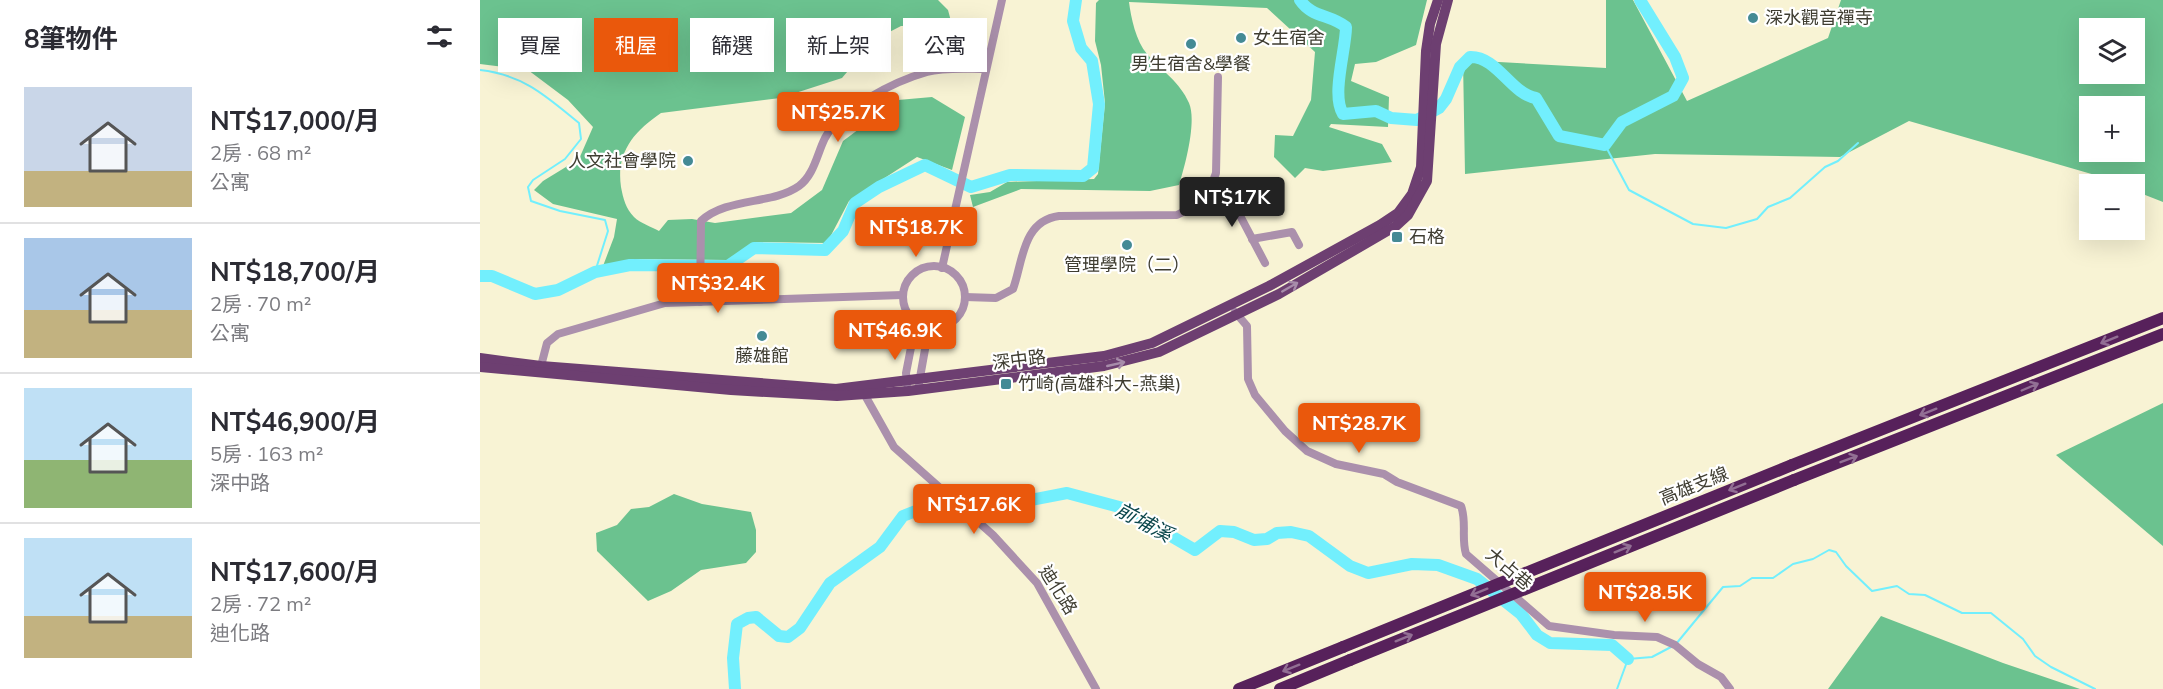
<!DOCTYPE html>
<html lang="zh-TW">
<head>
<meta charset="utf-8">
<style>
	:root { --surface:#fff; --page:#f7f7f7; --text:#2b2b33; --muted:#7c7c81; --line:#e1e1e2; --accent:#ea580c }
	body { margin:0; font-family:Mulish,"Noto Sans TC",sans-serif; background:var(--page); color:var(--text); height:100vh; display:flex; flex-direction:column; font-size:22px; white-space:nowrap }
	* { box-sizing:border-box; margin:0 }
	p { font-size:20px; color:var(--muted) }
	.icon { flex:none; width:33px; height:33px; fill:none; stroke:currentColor; stroke-width:2; stroke-linecap:round; stroke-linejoin:round }
	.map { position:relative; flex:1; overflow:hidden }
	.panel { display:flex; flex-direction:column; background:var(--surface); width:480px }
	.panel>* { flex:none }
	.banner { position:absolute; left:18px; top:18px; width:570px; height:54px; display:flex; gap:12px }
	.buttons { position:absolute; left:1599px; top:18px; display:grid; gap:12px }
	.buttons a { display:grid; place-items:center; width:66px; height:66px; border-radius:0px; background:var(--surface); box-shadow:0 6px 24px #0002; font-size:30px }
	.price { position:absolute; translate:-50% -51px; padding:0 14px; border-radius:6px; background:var(--accent); color:#fff; font-size:20px; line-height:39px; filter:drop-shadow(0 2px 3px #0008) }
	.price::after { content:''; position:absolute; left:50%; top:36px; width:18px; height:14px; margin-left:-9px; background:inherit; clip-path:polygon(0 0,100% 0,50% 100%) }
	.price.active { background:#222; color:#fff }
	ul { padding:0; list-style:none }
	li { display:flex; align-items:center; gap:18px; height:150px; padding:0 24px }
	li+li { border-top:2px solid var(--line) }
	li span { display:grid; place-items:center; flex:none; width:168px; height:120px; border-radius:0px; color:#555 }
	li>.icon { margin-inline-start:auto }
	span .icon { width:72px; height:72px; fill:#fffc; stroke-width:1 }
	li b { font-size:26px }
	h2 { display:flex; justify-content:space-between; align-items:center; height:72px; padding:0 24px; font-size:26px }
	.tag { padding:0 21px; border-radius:0px; background:var(--surface); box-shadow:0 6px 24px #0002; font-size:21px; line-height:54px }
	.tag.active { background:var(--accent); color:#fff }
	main { display:flex; flex:1; min-height:0 }
	.map>svg:first-child { display:block }
	.forest { fill:#6bc28f; fill-rule:evenodd }
	.lines { fill:none; stroke-linecap:round; stroke-linejoin:round }
	.stream { stroke:#72effd; stroke-width:2 }
	.river { stroke:#72effd; stroke-width:12 }
	.minor { stroke:#ab90ac; stroke-width:8 }
	.major { stroke:#6d3f71; stroke-width:10 }
	.highway { stroke:#57215b; stroke-width:12 }
	.highway-bridge { stroke:#57215b; stroke-width:12 }
	.oneway { stroke:#a78caa }
	.oneway2 { stroke:#926f94 }
	.poi-dot { fill:#448a95; stroke:#fff; stroke-width:2 }
	.labels { text-anchor:middle; stroke-width:4.5; stroke-linejoin:round; paint-order:stroke }
	.poi-label { font-size:18px; fill:#3f3d31; stroke:#fff; text-anchor:start }
	.street-label { font-size:18px; fill:#3f3d31; stroke:#fff }
	.water-label { font-size:20px; font-style:italic; fill:#0b464c; stroke:#fff }
</style>
</head>
<body>
<main>
<section class="panel">
<h2>8筆物件<svg class="icon" aria-label="filters" viewBox="0 0 24 24"><path d="M4 7h16M4 17h16"/><circle cx="9" cy="7" r="2"/><circle cx="15" cy="17" r="2"/></svg></h2>
<ul>
<li><span style="background:linear-gradient(#c9d6e8 70%,#c2b280 0)"><svg class="icon" aria-label="home" viewBox="0 0 24 24"><path d="M3 11l9-7 9 7M6 9v11h12V9"/></svg></span><div><b>NT$17,000/月</b><p>2房 · 68 m²</p><p>公寓</p></div></li>
<li><span style="background:linear-gradient(#a9c7e8 60%,#c2b280 0)"><svg class="icon" aria-label="home" viewBox="0 0 24 24"><path d="M3 11l9-7 9 7M6 9v11h12V9"/></svg></span><div><b>NT$18,700/月</b><p>2房 · 70 m²</p><p>公寓</p></div></li>
<li><span style="background:linear-gradient(#bfe0f5 60%,#8fb573 0)"><svg class="icon" aria-label="home" viewBox="0 0 24 24"><path d="M3 11l9-7 9 7M6 9v11h12V9"/></svg></span><div><b>NT$46,900/月</b><p>5房 · 163 m²</p><p>深中路</p></div></li>
<li><span style="background:linear-gradient(#bfe0f5 65%,#c2b280 0)"><svg class="icon" aria-label="home" viewBox="0 0 24 24"><path d="M3 11l9-7 9 7M6 9v11h12V9"/></svg></span><div><b>NT$17,600/月</b><p>2房 · 72 m²</p><p>迪化路</p></div></li>
</ul>
</section>
<div class="map">
<svg width="1683" height="689" viewBox="0 0 1683 689">
	<rect width="100%" height="100%" fill="#f8f3d4"/>
	<g class="forest">
		<path d="M0,0H458L468,10L472,25L421,26L394,40L362,78L300,98L181,113C153,132 136,153 141,187C143,198 146,209 154,217C160,223 172,227 179,231L188,220L212,219L235,223L311,213L342,190L363,141L418,100L452,97L485,117L472,170L437,157L369,201L347,243L275,242L248,260L160,259L123,266L134,237L137,219L73,204L54,190L63,181L99,159L113,127L88,100L48,70L0,64Z"/>
		<path d="M619,0H947L936,45L896,62L875,64L871,81L909,97L908,127L851,124L849,127L902,144L912,162L843,171L825,168L815,178L794,157L795,135L813,136L831,100L835,52L787,8L649,2C651,18 656,41 667,54C682,71 700,82 709,103C717,121 705,166 699,185L670,191L541,189L493,207L490,195L510,192L527,182L614,179L618,174L625,103L621,65L615,41L616,3Z"/>
		<path d="M1126,0H1153L1207,101L1348,38L1361,0H1683V202L1655,191L1654,184H1639L1615,175L1429,121L1360,157L1175,154L985,174L983,60L1126,68ZM1654,28V74H1610V28ZM1654,106V152H1610V106Z"/>
		<polygon points="1683,403 1683,546 1576,455"/>
		<polygon points="194,494 222,504 271,512 276,530 276,552 266,563 221,570 191,591 168,601 117,551 116,533 137,525 151,509 169,507"/>
		<polygon points="1401,616 1523,663 1600,689 1348,689"/>
	</g>
	<g class="lines">
		<g class="stream">
			<path d="M0,70C44,75 66,96 99,123L101,139L85,159L53,180L48,187L51,201L80,211L125,220L128,231L115,272"/>
			<polyline points="1125,145 1149,190 1213,224 1246,228 1277,219 1288,207 1310,198 1345,167 1358,161 1378,143"/>
			<polyline points="1196,644 1243,587 1260,586 1272,578 1293,578 1313,564 1333,559 1349,550 1356,552 1366,566 1392,591 1417,586 1429,594 1445,595 1482,613 1511,613 1543,639 1555,656 1571,667 1615,689"/>
			<polyline points="1137,689 1148,659 1172,657 1191,647"/>
		</g>
		<g class="river">
			<path d="M820,0C832,18 850,14 866,27C866,49 851,95 863,114L896,111L911,118L937,120L959,108L966,99L980,67L990,57C1017,56 1031,94 1056,98L1079,136L1125,145L1142,122L1193,96L1203,78L1195,57L1160,0"/>
			<polyline points="0,276 12,276 55,294 78,290 115,272 150,265 248,266 274,248 345,250 363,231 375,203 399,187 445,165 491,187 530,175 603,176 613,168 619,104 612,61 601,48 593,21 596,0"/>
			<polyline points="255,689 253,658 257,624 268,618 276,617 299,636 308,637 320,628 350,583 400,547 423,516 446,507 510,508 587,493 643,508 715,550 740,531 754,532 774,540 787,539 797,533 811,532 829,536 870,566 888,573 932,564 958,565 997,579 1041,614 1057,635 1070,643 1132,645 1148,659"/>
		</g>
		<g class="minor">
			<polyline points="733,183 756,208 785,263"/>
			<polyline points="772,239 812,232 819,245"/>
			<circle cx="454" cy="297" r="31"/>
			<polyline points="462,268 522,0"/>
			<path d="M485,297L516,298L533,289C543,262 542,221 579,216L697,215L717,205L729,192L736,173L738,77"/>
			<path d="M220,302L221,221C247,197 292,205 319,186C334,175 337,154 345,138C361,108 415,81 447,72C465,67 487,69 506,69"/>
			<path d="M755,312L767,326L768,379L775,395L805,431L827,451L856,464L904,474L917,482L981,506C987,522 981,538 986,554L1069,626L1134,635L1177,637L1195,645L1218,664L1241,677L1250,689"/>
			<polyline points="61,366 67,343 78,334 185,303 422,295"/>
			<polyline points="439,383 449,327"/>
			<polyline points="427,384 426,373 436,322"/>
			<polyline points="382,390 414,447 513,535 557,583 616,689"/>
		</g>
		<g class="major">
			<polyline points="0,358 61,366 356,389 624,356 672,343 789,286 900,225 918,213 932,194 941,167 946,51 950,24 958,0"/>
			<polyline points="0,367 251,390 357,396 428,391 624,366 679,352 799,294 916,226 928,215 947,181 956,44 968,0"/>
		</g>
		<g class="highway">
			<polyline points="1312,465 1683,318"/>
			<polyline points="1314,480 1683,334"/>
			<polyline points="759,689 863,647"/>
			<polyline points="800,689 870,660"/>
		</g>
		<g class="highway-bridge">
			<polyline points="863,647 1312,465"/>
			<polyline points="870,660 1314,480"/>
		</g>
	</g>
	<defs><path id="oneway-shaft" d="M-6 0H5M1.5-3L5.5 0L1.5 3" fill="none" stroke-width="1.6" stroke-linecap="round" stroke-linejoin="round" transform="scale(1.5)"/></defs>
	<g class="oneway">
		<use href="#oneway-shaft" transform="translate(810 287) rotate(-30)"/>
		<use href="#oneway-shaft" transform="translate(636 364) rotate(-13)"/>
	</g>
	<g class="oneway2">
		<use href="#oneway-shaft" transform="translate(1629 340) rotate(158)"/>
		<use href="#oneway-shaft" transform="translate(1550 387) rotate(-23)"/>
		<use href="#oneway-shaft" transform="translate(1448 412) rotate(158)"/>
		<use href="#oneway-shaft" transform="translate(1369 459) rotate(-21)"/>
		<use href="#oneway-shaft" transform="translate(1257 487) rotate(158)"/>
		<use href="#oneway-shaft" transform="translate(1143 549) rotate(-22)"/>
		<use href="#oneway-shaft" transform="translate(999 592) rotate(158)"/>
		<use href="#oneway-shaft" transform="translate(924 638) rotate(-22)"/>
		<use href="#oneway-shaft" transform="translate(811 668) rotate(158)"/>
	</g>
	<g class="poi-dot">
		<circle cx="1273" cy="18" r="6"/>
		<circle cx="761" cy="38" r="6"/>
		<circle cx="711" cy="44" r="6"/>
		<circle cx="208" cy="161" r="6"/>
		<rect x="911" y="231" width="12" height="12" rx="3"/>
		<circle cx="647" cy="245" r="6"/>
		<circle cx="282" cy="336" r="6"/>
		<rect x="520" y="378" width="12" height="12" rx="3"/>
	</g>
	<g class="labels">
		<g class="poi-label">
			<text x="1285" y="24">深水觀音禪寺</text>
			<text x="773" y="44">女生宿舍</text>
			<text x="711" y="70" text-anchor="middle">男生宿舍&amp;學餐</text>
			<text x="196" y="167" text-anchor="end">人文社會學院</text>
			<text x="929" y="243">石格</text>
			<text x="647" y="271" text-anchor="middle">管理學院（二）</text>
			<text x="282" y="362" text-anchor="middle">藤雄館</text>
			<text x="538" y="390">竹崎(高雄科大-燕巢)</text>
		</g>
		<g class="street-label">
			<text transform="translate(539 360) rotate(-7)" y="6">深中路</text>
			<text transform="translate(1214 486) rotate(-22)" y="6">高雄支線</text>
			<text transform="translate(1029 569) rotate(40)" y="6">大占巷</text>
			<text transform="translate(578 590) rotate(58)" y="6">迪化路</text>
		</g>
		<g class="water-label">
			<text transform="translate(664 522) rotate(28)" y="7">前埔溪</text>
		</g>
	</g>
</svg>
<div class="buttons">
<a><svg class="icon" aria-label="layers" viewBox="0 0 24 24"><path d="M12 4l9 5-9 5-9-5zM3 14l9 5 9-5"/></svg></a>
<a>+</a>
<a>−</a>
</div>
<b class="price" style="left:358px;top:143px">NT$25.7K</b>
<b class="price active" style="left:752px;top:228px">NT$17K</b>
<b class="price" style="left:436px;top:258px">NT$18.7K</b>
<b class="price" style="left:238px;top:314px">NT$32.4K</b>
<b class="price" style="left:415px;top:361px">NT$46.9K</b>
<b class="price" style="left:879px;top:454px">NT$28.7K</b>
<b class="price" style="left:494px;top:535px">NT$17.6K</b>
<b class="price" style="left:1165px;top:623px">NT$28.5K</b>
<div class="banner">
<a class="tag">買屋</a>
<a class="tag active">租屋</a>
<a class="tag">篩選</a>
<a class="tag">新上架</a>
<a class="tag">公寓</a>
</div>
</div>
</main>
</body>
</html>
